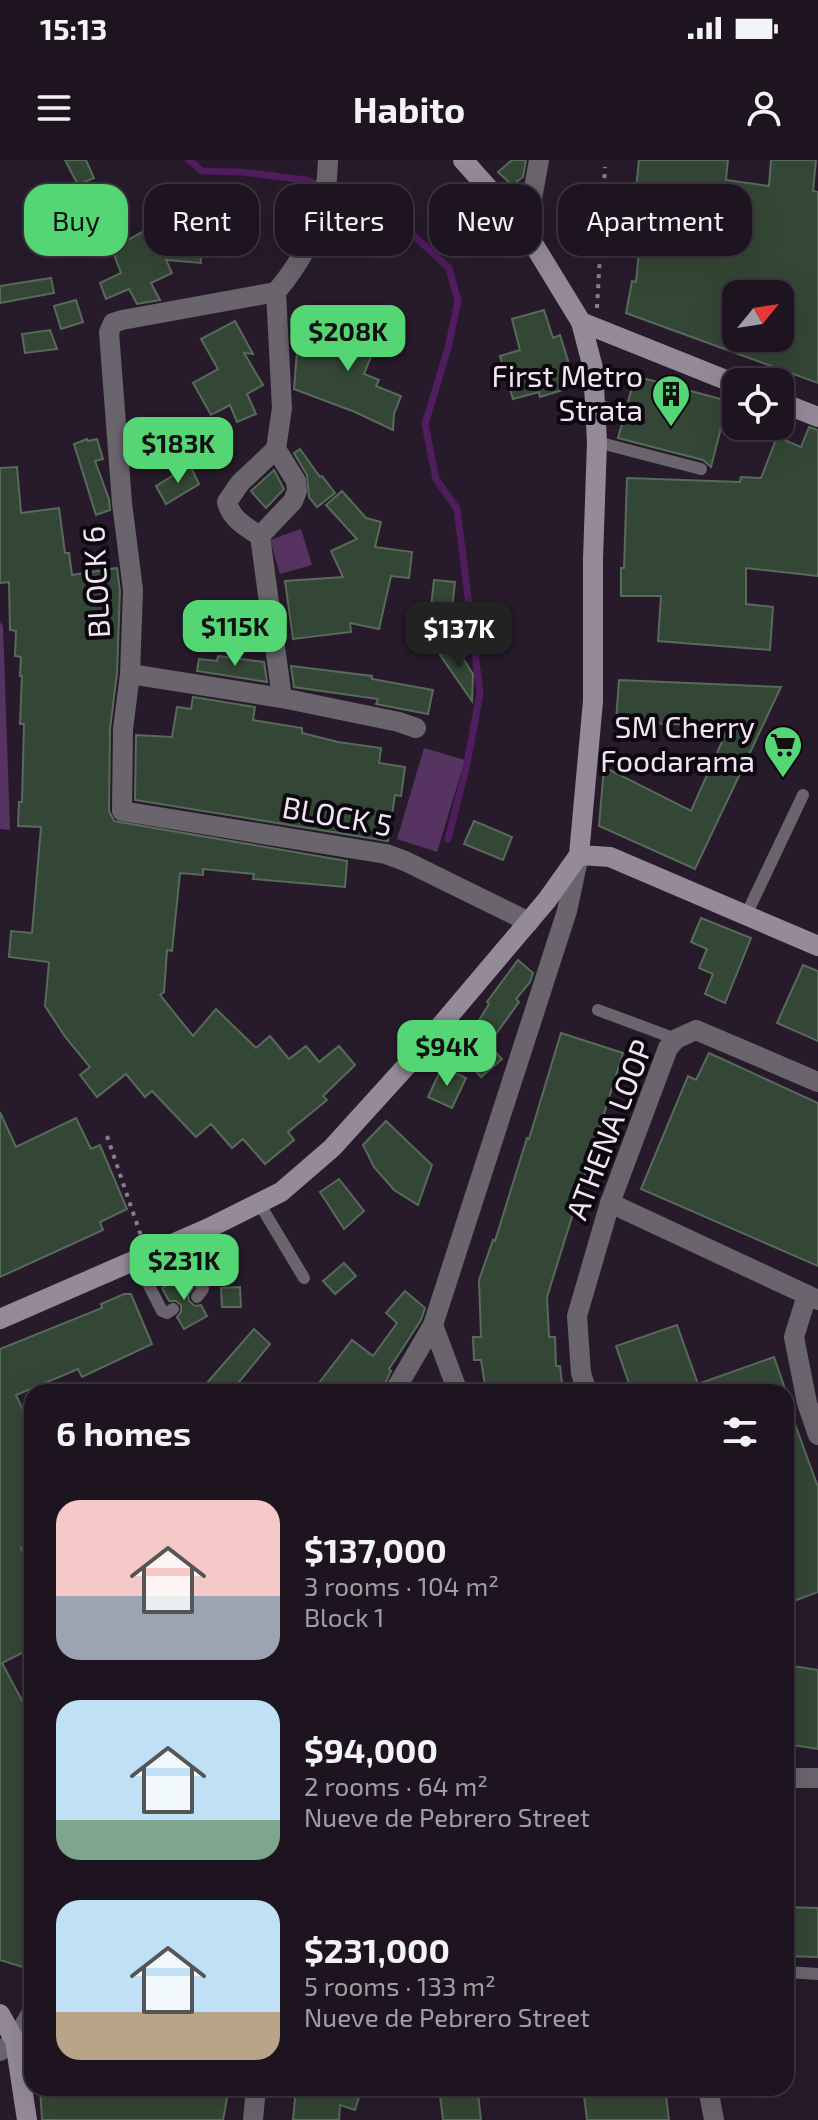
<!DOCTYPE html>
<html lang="en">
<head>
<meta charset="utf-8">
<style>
	:root { --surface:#1d1420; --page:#251d29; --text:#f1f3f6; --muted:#a09ea5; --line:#3b333e; --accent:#53d673 }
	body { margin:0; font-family:"Exo 2",sans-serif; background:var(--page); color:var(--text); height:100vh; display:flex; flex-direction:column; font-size:30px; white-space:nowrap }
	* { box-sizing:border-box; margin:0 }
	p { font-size:26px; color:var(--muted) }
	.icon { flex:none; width:44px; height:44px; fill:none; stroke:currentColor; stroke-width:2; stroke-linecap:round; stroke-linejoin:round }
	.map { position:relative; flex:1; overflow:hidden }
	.panel { position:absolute; left:24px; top:1224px; width:770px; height:712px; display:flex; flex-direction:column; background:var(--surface); border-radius:24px; box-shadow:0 8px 32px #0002,0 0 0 2px var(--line) }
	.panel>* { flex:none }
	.top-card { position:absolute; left:24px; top:24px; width:770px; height:72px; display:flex; gap:16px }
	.needle { width:52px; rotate:60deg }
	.controls { position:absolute; left:722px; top:120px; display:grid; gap:16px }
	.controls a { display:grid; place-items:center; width:72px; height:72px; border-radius:16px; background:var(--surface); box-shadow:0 8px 32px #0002,0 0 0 2px var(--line); font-size:40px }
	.price { position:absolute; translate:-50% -68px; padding:0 18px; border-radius:16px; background:var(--accent); color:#111; font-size:26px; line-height:52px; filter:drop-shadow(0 2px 4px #0008) }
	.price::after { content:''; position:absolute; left:50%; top:48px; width:24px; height:18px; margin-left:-12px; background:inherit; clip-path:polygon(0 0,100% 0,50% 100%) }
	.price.on { background:#222; color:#fff }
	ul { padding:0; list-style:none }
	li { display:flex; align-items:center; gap:24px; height:200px; padding:0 32px }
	li span { display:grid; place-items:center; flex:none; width:224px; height:160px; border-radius:24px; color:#555 }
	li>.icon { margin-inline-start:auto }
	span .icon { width:96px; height:96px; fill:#fffc; stroke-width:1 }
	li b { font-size:34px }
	h2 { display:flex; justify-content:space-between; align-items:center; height:96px; padding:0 32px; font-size:34px }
	.tag { padding:0 28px; border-radius:24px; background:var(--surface); box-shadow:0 8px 32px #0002,0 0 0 2px var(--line); font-size:28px; line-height:72px }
	.tag.on { background:var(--accent); color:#111 }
	.status { display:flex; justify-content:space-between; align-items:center; height:56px; padding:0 40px; background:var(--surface); direction:ltr }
	.status svg { height:22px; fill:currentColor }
	header { display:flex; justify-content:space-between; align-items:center; height:104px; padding:0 32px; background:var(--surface); font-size:36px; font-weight:700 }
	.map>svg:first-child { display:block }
	.green { fill:#563361 }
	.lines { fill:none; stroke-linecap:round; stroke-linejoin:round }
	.stream { stroke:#501d5f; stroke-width:7 }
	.building { fill:#344636; stroke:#586a5a; stroke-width:2; fill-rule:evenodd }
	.path { stroke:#897e8c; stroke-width:4; stroke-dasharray:4 6; stroke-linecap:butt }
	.lane { stroke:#6a646c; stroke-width:12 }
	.street { stroke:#6a646c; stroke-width:20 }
	.secondary { stroke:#948a98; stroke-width:20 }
	.labels { text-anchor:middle; stroke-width:8; stroke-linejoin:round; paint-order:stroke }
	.poi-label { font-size:30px; fill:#efe6f1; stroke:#0d080f; text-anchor:end }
	.street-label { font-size:30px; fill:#efe6f1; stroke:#0d080f }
</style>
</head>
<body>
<div class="status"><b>15:13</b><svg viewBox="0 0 49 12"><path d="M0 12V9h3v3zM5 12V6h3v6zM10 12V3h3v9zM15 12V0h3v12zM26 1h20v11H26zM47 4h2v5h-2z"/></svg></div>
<header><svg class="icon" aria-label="menu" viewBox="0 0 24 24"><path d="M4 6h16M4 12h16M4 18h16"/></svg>Habito<svg class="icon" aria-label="person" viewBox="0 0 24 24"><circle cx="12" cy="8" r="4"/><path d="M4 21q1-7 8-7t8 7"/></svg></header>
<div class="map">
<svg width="818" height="1960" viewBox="0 0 818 1960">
	<rect width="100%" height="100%" fill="#271b2b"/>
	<g class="green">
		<polygon points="301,369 312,405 280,414 270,380"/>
		<polygon points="0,462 3,466 10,670 0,669"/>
		<polygon points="424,588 465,600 437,692 397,679"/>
	</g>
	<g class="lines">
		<polyline class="stream" points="189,0 202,11 242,12 306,20 348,36 380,51 414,76 449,108 458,141 448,188 425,264 436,319 457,349 480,533 466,609 448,679"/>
	</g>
	<g class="building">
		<polygon points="65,0 86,0 94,18 78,25"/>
		<polygon points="512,0 526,0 523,17 512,25 498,12"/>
		<path d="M639,0H728L726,20L769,26L771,0H816L813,31L818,32V223L626,153L632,121L636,122L643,49L634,48ZM736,134H780V178H736Z"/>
		<polygon points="191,24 196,45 201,103 166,100 172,113 151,123 160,140 137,144 129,129 106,139 100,123 121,113 112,89 158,63 146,39 162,32"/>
		<polygon points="51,118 54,133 0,143 0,126"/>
		<polygon points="76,140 83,162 61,169 54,146"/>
		<polygon points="544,150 553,178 560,175 570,207 563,209 569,228 540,237 539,232 513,239 500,196 520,190 512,159"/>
		<polygon points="342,156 357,162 358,157 383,167 364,214 379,220 376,226 401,236 394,254 393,270 355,252 294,229 297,191 327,194"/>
		<polygon points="235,161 253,194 244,193 263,225 247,234 256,254 237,262 230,245 211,255 193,223 218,209 201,179"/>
		<polygon points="50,170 57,189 25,193 22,174"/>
		<polygon points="635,216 728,241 711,307 703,300 618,278 622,264 629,263 633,258 632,250 627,246"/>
		<polygon points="809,267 818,270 818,416 746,408 746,444 773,447 770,490 658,481 661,436 621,436 621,408 624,408 627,318 740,322 741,317 761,318 777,277 801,287"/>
		<polygon points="87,279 88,281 97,279 103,299 95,301 109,339 110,350 96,355 74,284"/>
		<polygon points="300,289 320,317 322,316 335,333 317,347 309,337 307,315 294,293"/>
		<polygon points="190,305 199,324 166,344 156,326"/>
		<polygon points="17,307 21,353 59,348 65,393 69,393 72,415 117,408 120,431 117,513 110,569 109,651 114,661 347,701 345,727 253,719 254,714 203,709 203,715 180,713 172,791 167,790 164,832 160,835 193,876 216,849 256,888 270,876 289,899 306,886 319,902 339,886 355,905 323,936 327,940 288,972 294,980 265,1004 243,979 232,988 211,964 196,977 152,931 145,937 126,914 97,937 80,915 90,907 66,878 45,846 49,802 9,797 11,771 32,773 41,667 18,666 19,642 22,642 24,564 20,564 22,516 20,516 21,497 15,496 16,471 10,470 9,422 0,423 0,308"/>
		<polygon points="274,310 284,329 266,348 251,331"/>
		<polygon points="342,331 366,358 381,362 375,387 412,392 409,418 391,416 379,469 350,463 351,472 293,479 285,421 343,417 331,391 357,379 326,345"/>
		<polygon points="434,420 455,422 452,449 431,447"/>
		<polygon points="455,486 473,514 472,541 440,495"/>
		<polygon points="218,496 264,502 267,522 197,511 199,499 217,501"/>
		<polygon points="291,506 372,516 372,519 433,530 428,554 376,544 378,539 294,527"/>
		<polygon points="619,520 781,527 695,709 599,666 604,607 691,651 729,566 616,562"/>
		<polygon points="193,537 255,547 253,560 302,568 302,573 338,582 381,588 379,603 405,607 401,636 395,635 388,681 135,640 136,575 172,577 177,547 191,549"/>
		<polygon points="474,661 512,677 503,700 464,684"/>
		<polygon points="701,758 751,778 725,843 705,834 713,814 699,808 707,789 691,782"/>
		<polygon points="518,800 533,813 530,822 516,839 519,842 496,874 478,862 489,844 487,842"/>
		<polygon points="803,805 818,811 818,881 777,863"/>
		<polygon points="561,873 623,893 547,1137 549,1177 555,1177 556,1206 560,1206 563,1232 486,1232 481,1200 474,1200 473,1177 481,1177 479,1120 493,1080 495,1081 527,978 529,979"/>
		<polygon points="487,883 502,899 481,917 467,901"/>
		<polygon points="709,893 818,943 818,1106 641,1029 688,916 696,920"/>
		<polygon points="442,907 466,918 452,948 428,937"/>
		<polygon points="0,952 16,987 76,958 91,989 100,985 127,1049 100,1062 103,1070 0,1117"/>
		<polygon points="386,961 432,1005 418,1045 394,1030 374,1007 363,985"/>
		<polygon points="339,1019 364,1051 344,1069 320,1032"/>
		<polygon points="344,1103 356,1116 335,1134 323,1121"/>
		<polygon points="186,1115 193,1128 188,1135 189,1141 195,1146 201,1145 207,1156 184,1169 177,1157 181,1152 181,1145 176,1141 169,1141 162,1128"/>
		<polygon points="240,1127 241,1147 222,1147 221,1128"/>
		<polygon points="405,1131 425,1148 421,1160 389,1209 391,1211 381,1232 312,1232 352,1180 373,1196 397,1163 386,1153"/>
		<polygon points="124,1134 131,1134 152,1184 82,1217 78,1209 16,1235 32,1269 32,1383 21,1388 32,1410 32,1488 2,1503 26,1548 32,1549 32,1810 0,1800 0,1189 102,1148 101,1144"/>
		<polygon points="677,1165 698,1224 774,1197 786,1232 632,1232 616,1186"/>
		<polygon points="254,1169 270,1184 239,1222 230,1232 199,1232"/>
		<polygon points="788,1245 818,1327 818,1432 786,1444 786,1246"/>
		<polygon points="786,1505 818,1510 818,1589 786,1584"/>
		<polygon points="786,1747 818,1748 818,1797 786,1796"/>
		<polygon points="40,1928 229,1928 223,1960 42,1960"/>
		<polygon points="296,1928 362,1928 355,1950 340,1945 339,1960 293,1960"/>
		<polygon points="583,1928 665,1928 669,1960 587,1960"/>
		<polygon points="478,1933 481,1960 443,1960 440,1936"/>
	</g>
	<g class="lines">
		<g class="path">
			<polyline points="597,148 605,7"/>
			<polyline points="107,976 141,1076"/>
		</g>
		<g class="lane">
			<polyline points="595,243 624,255"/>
			<polyline points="597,282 701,309"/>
			<polyline points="747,753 803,635"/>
			<polyline points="598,850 676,879"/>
			<polyline points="259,1043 304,1118"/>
			<polyline points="181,1081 203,1129 197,1137"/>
			<polyline points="136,1100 162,1151 167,1153 173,1149"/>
			<polyline points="786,1812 818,1814"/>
		</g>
		<g class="street">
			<path d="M328,0C327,52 309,93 276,132L282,248L276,289L296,321L297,331L293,341L260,376L282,538L399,562L416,568"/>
			<polyline points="523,67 532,39 539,0"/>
			<polyline points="276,132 122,160 113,163 109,172 122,343 133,430 130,514 123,569 122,651 386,694 405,701 529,762"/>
			<path d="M260,376C246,367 231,359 227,342L240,323L276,289"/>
			<polyline points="130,514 282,538"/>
			<polyline points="610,1043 818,1140"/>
			<polyline points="807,1135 794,1177 807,1243 818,1275"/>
			<polyline points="433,1165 458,1232"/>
			<polyline points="394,1232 433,1165 567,751 579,695"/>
			<polyline points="587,1232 581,1213 577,1156 610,1043 668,888 676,879 696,870 818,922"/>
			<polyline points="786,1618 818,1618"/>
			<polyline points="0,1891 15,1881 32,1852"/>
			<polyline points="708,1928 714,1960"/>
			<polyline points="253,1960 256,1928"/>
		</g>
		<g class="secondary">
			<polyline points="581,162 736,224"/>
			<polyline points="780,242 818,257"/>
			<polyline points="579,695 610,697 818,786"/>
			<polyline points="0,1159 209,1068 281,1032 332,988 410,902 547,740 579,695 593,541 593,399 597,282 593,208 581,162 523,67 463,0"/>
			<polyline points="0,1854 15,1881 27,1960"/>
		</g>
	</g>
	<defs>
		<symbol id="building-pin" viewBox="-11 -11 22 30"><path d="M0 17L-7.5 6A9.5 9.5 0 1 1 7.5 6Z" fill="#53d673" stroke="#0d080f"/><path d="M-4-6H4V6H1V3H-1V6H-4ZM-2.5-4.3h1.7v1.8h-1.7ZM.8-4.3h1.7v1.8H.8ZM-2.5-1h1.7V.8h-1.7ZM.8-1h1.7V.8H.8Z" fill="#111"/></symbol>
		<symbol id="supermarket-pin" viewBox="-11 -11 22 30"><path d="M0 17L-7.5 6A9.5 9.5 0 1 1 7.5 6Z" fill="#53d673" stroke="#0d080f"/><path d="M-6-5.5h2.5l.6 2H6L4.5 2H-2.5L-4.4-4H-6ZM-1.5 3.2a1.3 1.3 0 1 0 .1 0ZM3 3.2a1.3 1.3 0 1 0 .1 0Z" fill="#111"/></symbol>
	</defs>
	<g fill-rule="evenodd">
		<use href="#building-pin" x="649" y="212" width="44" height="60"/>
		<use href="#supermarket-pin" x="761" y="563" width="44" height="60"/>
	</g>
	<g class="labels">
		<g class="poi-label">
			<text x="643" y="227">First Metro<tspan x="643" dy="34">Strata</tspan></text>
			<text x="755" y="578">SM Cherry<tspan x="755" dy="34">Foodarama</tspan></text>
		</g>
		<g class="street-label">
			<text transform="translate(97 422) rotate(-93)" y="10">BLOCK 6</text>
			<text transform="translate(337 657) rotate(10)" y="10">BLOCK 5</text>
			<text transform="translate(610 970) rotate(-69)" y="10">ATHENA LOOP</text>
		</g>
	</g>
</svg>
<div class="controls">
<a><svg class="needle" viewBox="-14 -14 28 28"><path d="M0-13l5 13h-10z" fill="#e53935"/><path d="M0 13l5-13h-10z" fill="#a09ea5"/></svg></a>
<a><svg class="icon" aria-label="locate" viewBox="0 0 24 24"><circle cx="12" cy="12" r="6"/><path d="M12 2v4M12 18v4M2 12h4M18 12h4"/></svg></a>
</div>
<b class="price" style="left:348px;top:213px">$208K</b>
<b class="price" style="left:178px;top:325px">$183K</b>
<b class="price" style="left:235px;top:508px">$115K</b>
<b class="price on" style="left:459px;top:510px">$137K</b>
<b class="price" style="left:447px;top:928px">$94K</b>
<b class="price" style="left:184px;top:1142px">$231K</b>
<div class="top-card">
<a class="tag on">Buy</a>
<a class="tag">Rent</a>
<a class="tag">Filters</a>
<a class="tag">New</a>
<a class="tag">Apartment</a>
</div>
<section class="panel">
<h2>6 homes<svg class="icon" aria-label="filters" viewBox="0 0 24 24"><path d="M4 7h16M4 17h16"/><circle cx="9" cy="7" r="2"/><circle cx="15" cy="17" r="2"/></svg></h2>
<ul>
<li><span style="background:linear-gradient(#f6c9c9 60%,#9aa5b1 0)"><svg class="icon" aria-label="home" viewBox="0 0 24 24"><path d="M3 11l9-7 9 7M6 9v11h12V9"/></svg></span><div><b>$137,000</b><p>3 rooms · 104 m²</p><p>Block 1</p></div></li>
<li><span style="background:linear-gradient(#bfe0f5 75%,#7fa58c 0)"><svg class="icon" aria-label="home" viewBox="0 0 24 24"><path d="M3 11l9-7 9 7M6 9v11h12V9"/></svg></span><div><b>$94,000</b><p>2 rooms · 64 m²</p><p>Nueve de Pebrero Street</p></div></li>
<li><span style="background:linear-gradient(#bfe0f5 70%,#b9a48a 0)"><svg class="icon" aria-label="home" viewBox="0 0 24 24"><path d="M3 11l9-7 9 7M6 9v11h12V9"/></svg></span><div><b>$231,000</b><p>5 rooms · 133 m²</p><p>Nueve de Pebrero Street</p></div></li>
</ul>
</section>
</div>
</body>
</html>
